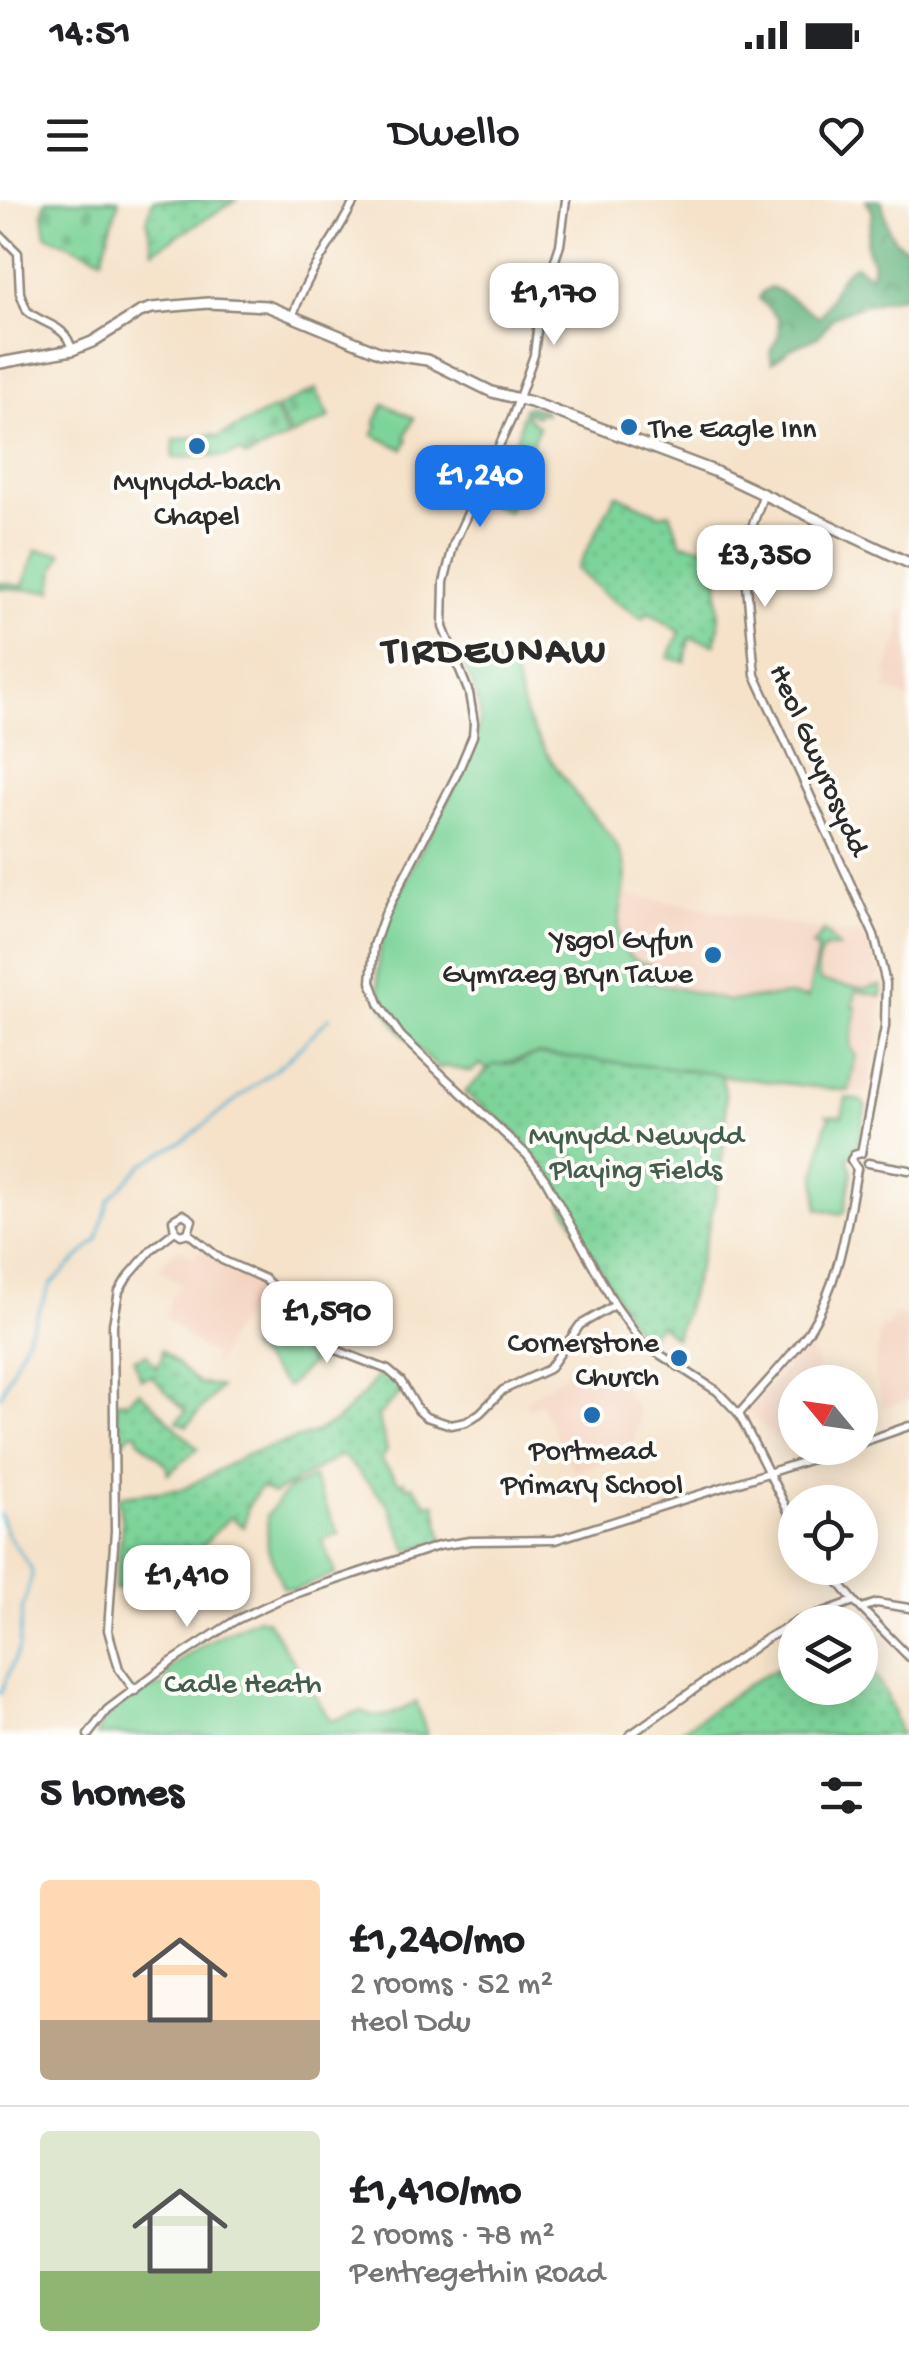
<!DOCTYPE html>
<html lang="en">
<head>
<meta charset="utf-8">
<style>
	:root { --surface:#fff; --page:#f2f2f2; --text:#202124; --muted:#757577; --line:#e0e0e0; --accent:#1a73e8 }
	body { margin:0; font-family:"Gochi Hand",sans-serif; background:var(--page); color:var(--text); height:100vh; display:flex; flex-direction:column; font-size:38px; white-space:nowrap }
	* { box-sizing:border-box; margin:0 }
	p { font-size:32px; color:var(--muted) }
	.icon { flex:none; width:55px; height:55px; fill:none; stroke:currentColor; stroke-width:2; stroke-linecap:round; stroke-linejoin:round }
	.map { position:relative; height:1535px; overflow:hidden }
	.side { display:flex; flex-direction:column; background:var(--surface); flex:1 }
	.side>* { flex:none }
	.needle { width:65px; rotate:299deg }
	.tools { position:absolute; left:778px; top:1165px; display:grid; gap:20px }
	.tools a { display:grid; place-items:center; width:100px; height:100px; border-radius:50%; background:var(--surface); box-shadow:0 5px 25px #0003; font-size:50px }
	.price { position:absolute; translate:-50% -85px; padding:0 22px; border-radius:20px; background:#fff; color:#222; font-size:32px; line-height:65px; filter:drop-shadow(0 2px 5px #0008) }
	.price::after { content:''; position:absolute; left:50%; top:60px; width:30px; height:22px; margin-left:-15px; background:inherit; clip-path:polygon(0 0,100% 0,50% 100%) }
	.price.selected { background:var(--accent); color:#fff }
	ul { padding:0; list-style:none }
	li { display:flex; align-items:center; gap:30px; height:250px; padding:0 40px }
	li+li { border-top:2px solid var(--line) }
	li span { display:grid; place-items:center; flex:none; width:280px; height:200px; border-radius:10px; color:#555 }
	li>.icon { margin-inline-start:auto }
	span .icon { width:120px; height:120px; fill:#fffc; stroke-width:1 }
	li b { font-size:42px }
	h2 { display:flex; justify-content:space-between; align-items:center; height:120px; padding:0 40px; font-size:42px }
	.status { display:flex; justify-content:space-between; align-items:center; height:70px; padding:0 50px; background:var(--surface); direction:ltr }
	.status svg { height:28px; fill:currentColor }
	header { display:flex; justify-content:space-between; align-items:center; height:130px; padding:0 40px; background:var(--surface); font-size:45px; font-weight:600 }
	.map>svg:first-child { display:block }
	.built { fill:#f4d3c0 }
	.grass { fill:#7dd499; stroke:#548062; stroke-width:2.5 }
	.forest { fill:url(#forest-crowns); stroke:#487056; stroke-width:2.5 }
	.cemetery { fill:url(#cemetery-stones); stroke:#548062; stroke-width:2.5 }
	.park { fill:url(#park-dots); stroke:#548062; stroke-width:2.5 }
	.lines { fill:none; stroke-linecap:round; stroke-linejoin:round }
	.stream { stroke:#54b1d2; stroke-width:2.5 }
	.minor-casing { stroke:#90867a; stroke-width:11 }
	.major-casing { stroke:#90867a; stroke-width:14 }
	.minor { stroke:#fff; stroke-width:6 }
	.major { stroke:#fff; stroke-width:9 }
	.poi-dot { fill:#1f6fb2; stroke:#fdfcf7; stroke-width:4 }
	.labels { text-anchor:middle; stroke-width:8; stroke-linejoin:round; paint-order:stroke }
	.poi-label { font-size:30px; fill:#2b2b2b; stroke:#fdfcf7 }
	.street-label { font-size:30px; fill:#2b2b2b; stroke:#fdfcf7 }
	.park-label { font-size:30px; fill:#445e4c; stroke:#fdfcf7 }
	.district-label { font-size:40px; font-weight:bold; letter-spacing:2.5px; fill:#2b2b2b; stroke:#fdfcf7 }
</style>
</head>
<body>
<div class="status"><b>14:51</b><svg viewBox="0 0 49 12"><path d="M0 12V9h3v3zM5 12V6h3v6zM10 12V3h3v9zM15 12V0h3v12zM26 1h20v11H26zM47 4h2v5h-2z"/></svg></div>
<header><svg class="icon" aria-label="menu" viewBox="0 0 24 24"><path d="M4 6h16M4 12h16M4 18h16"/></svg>Dwello<svg class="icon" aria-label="heart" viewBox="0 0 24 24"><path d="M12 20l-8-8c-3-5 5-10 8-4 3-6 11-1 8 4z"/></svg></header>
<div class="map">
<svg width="909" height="1535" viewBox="0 0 909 1535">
	<defs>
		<pattern id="forest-crowns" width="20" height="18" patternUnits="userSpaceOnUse" patternTransform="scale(2.5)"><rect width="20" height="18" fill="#66b681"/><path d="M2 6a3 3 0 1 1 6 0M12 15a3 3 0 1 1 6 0" fill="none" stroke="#54946a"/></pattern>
		<pattern id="cemetery-stones" width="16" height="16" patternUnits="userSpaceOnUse" patternTransform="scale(2.5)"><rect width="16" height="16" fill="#7dd499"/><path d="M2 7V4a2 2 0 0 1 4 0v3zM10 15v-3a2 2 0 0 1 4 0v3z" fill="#6cb684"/></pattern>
		<pattern id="park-dots" width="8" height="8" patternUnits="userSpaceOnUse" patternTransform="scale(2.5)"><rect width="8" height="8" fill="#7dd499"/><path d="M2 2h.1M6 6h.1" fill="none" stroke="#6cb684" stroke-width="1.8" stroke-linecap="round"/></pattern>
	</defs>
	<rect width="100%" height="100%" fill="#fdfcf7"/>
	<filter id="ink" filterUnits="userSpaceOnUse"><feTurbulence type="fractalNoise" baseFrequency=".01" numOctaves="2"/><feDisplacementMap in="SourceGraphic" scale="20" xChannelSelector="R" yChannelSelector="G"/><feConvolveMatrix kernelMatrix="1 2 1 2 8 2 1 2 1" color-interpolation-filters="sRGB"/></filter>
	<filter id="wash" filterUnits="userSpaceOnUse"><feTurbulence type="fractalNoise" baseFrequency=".0048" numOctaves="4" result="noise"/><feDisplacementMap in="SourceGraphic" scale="40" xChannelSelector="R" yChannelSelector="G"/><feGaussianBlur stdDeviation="2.25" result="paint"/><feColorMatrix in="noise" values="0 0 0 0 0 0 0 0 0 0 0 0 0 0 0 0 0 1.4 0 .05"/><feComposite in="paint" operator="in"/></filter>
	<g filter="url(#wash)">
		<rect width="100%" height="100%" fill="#f5e2c9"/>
		<g class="built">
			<polygon points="909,403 909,498 885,490 890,476 885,474 903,427 896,422 898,415"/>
			<polygon points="622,693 842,734 863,731 881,776 877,777 877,783 881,783 882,796 880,830 867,894 805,883 763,881 646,781 651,773 622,746 618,730"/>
			<polygon points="178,1048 193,1057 200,1050 217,1062 268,1086 227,1139 215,1166 212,1164 215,1155 203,1149 164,1117 172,1097 182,1086 159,1067"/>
			<polygon points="894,1114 909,1116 909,1200 883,1207 874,1170 881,1127 889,1126"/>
			<polygon points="808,1139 822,1182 795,1182 795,1248 814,1248 815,1250 794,1256 748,1212"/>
			<polygon points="575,1161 593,1175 600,1166 624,1187 637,1209 639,1221 632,1247 623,1245 617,1254 603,1263 574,1271 540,1203 528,1209 525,1200 563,1176"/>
		</g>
		<g class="grass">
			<polygon points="384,204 414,218 405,237 408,239 403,249 373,235 378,225 375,223"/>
			<polygon points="36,350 62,353 55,369 52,391 0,388 0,383 23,386"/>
			<path d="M472,452L513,469C518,486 521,506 528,521C542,548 561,575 579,599C594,619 616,636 624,662C634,697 591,753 653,766L647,781L728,801L789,795L808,798L818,748L812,746L824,731L839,748H825C816,759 816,768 820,781L864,789L881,785L882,796L856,791L853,807L857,808L850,847L856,855L849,891L538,854C525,859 495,863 488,870L480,864L471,872L444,866L439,869C419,850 396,831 384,805C353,736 444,623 469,556C473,545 479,531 480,518C480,503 472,480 464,467Z"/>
			<polygon points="846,898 861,901 866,906 858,944 848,959 852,972 845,1011 841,1014 818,1009 816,976 826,924 830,919 827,915 842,916"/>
			<polygon points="274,1124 312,1163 287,1187 250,1148"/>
			<polygon points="313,1277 338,1333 322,1341 336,1374 294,1390 283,1388 268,1349 267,1315 288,1289"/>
			<path d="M258,1418L267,1420L331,1521L362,1511C382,1523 397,1512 416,1502L427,1535H96C106,1509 140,1490 166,1485L169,1469C201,1444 221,1434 258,1418Z"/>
		</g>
		<path class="forest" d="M866,0H881C888,21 886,40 909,49V94L859,106L833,117L818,137L790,149L772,163L770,152L779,135L778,118L759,99L762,92L770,87L776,89L819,117C833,99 834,76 855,65L870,76L873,64L866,46L873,12Z"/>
		<g class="cemetery">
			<polygon points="46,0 119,0 102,58 46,35 43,13"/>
			<polygon points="316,189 330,218 291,236 277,208"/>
			<polygon points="529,206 546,211 545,214 538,212 537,216 528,212 526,216 539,227 528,252 532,254 508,312 484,300 513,254 524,208"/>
			<polygon points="274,209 288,238 246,257 240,252 227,256 173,258 174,240 212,234 217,237"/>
		</g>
		<g class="park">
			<polygon points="153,0 237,0 153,51 147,20"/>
			<polygon points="616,294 661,315 670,312 681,343 718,349 719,429 715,444 689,438 685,462 668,458 680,432 648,412 643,419 604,394 577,369"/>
			<path d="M538,854L720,874C742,921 696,1088 675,1138L659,1124L645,1141L637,1133L563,1004C563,990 557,988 548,978C539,968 535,954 526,944C508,924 486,909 464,893L493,865L515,863Z"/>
			<polygon points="162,1150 200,1185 203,1183 220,1187 187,1226 177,1221 186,1211 151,1176 141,1179 134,1159 147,1154 156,1168 162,1157"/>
			<polygon points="381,1171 391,1176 404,1194 399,1194 378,1217 387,1250 381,1260 400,1283 404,1281 407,1287 412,1285 428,1304 435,1303 443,1341 408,1350 388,1304 342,1255 273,1294 261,1287 248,1306 244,1327 230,1317 193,1355 173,1353 125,1388 115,1389 122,1324 118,1299 122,1296 183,1289 248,1254 312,1234 335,1222 365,1193"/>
			<polygon points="139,1191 198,1249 168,1274 167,1265 139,1240 138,1234 131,1234 117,1249 116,1202 128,1201"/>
			<polygon points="860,1454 887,1495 901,1535 675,1535 752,1482 795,1459 795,1488 860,1488"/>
		</g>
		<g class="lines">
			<g class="stream">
				<polyline points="0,1196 51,1084 97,1040 109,1000 143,964 185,940 288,859 330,817"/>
				<polyline points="0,1314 7,1334 31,1368 32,1376 22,1409 19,1448 0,1494"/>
			</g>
		</g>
	</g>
	<g filter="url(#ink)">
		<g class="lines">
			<defs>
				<g id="minor">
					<polyline points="566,0 560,45 540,105 534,155 512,218 454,343 444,382 443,427 469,493 474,523 473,536 457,574 385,714 374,745 371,782 380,806 401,836 527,955 545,979 615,1105 642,1143 717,1191 739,1214 795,1325"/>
					<path d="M0,35L18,53L20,93L27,111C45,126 66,124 72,150"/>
					<path d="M293,115C307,73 335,39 355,0"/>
					<polyline points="763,296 753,324 746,375 755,475 874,735 886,783 885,827 861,953"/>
					<polyline points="868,963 909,970"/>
					<polyline points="857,969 851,960 854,955 861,953"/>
					<polyline points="175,1031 173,1020 183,1014 192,1020 188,1033"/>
					<polyline points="188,1033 222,1060 265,1079 336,1150 388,1170 401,1181 418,1210 426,1217 451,1225 466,1222 480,1213 503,1190 549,1169 580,1125 615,1105"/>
					<path d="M739,1214C762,1186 789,1160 809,1131C840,1082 847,1024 857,969"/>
					<polyline points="860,1243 909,1226"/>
					<polyline points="827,1368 854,1401 909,1457"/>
					<polyline points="862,1408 877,1403 909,1408"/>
					<polyline points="796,1422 854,1401"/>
					<polyline points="135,1491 119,1469 108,1430 115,1331 113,1124 119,1091 127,1078 152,1049 175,1031 181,1035 188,1033"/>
					<polyline points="88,1535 107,1510 171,1462 236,1420 283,1398 438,1346 470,1341 555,1340 847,1248"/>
					<polyline points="630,1535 767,1438 795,1423"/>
				</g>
				<polyline id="major" points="0,163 72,150 92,142 140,112 152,108 208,103 267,106 381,153 427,160 492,192 531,202 714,271 909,363"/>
			</defs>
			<use href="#minor" class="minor-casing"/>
			<use href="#major" class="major-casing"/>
			<use href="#minor" class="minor"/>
			<use href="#major" class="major"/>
		</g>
	</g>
	<g class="poi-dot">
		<circle cx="629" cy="227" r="10"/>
		<circle cx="197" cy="246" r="10"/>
		<circle cx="713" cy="755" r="10"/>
		<circle cx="679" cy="1158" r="10"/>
		<circle cx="592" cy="1215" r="10"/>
	</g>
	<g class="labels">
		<g class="poi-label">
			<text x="649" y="237" text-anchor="start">The Eagle Inn</text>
			<text x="197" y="290">Mynydd-bach<tspan x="197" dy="34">Chapel</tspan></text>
			<text x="693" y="748" text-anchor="end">Ysgol Gyfun<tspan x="693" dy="34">Gymraeg Bryn Tawe</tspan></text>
			<text x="659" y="1151" text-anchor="end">Cornerstone<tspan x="659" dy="34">Church</tspan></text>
			<text x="592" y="1259">Portmead<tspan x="592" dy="34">Primary School</tspan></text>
		</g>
		<g class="street-label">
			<text transform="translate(821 559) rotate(66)" y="10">Heol Gwyrosydd</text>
		</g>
		<g class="park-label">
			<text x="636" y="944">Mynydd Newydd<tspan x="636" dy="34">Playing Fields</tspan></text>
			<text x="243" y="1492">Cadle Heath</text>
		</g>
		<g class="district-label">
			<text x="495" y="461">TIRDEUNAW</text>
		</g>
	</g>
</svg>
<div class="tools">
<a><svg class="needle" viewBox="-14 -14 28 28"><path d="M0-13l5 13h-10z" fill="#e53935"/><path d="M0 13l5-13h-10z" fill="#757577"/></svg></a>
<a><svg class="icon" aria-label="locate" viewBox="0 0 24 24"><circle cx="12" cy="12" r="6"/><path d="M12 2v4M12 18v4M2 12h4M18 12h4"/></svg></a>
<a><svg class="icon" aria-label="layers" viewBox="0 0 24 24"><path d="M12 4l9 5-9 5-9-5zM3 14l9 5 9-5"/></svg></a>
</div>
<b class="price" style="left:554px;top:148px">£1,170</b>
<b class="price selected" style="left:480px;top:330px">£1,240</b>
<b class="price" style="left:765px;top:410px">£3,350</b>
<b class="price" style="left:327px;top:1166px">£1,590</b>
<b class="price" style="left:187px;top:1430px">£1,410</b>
</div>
<section class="side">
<h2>5 homes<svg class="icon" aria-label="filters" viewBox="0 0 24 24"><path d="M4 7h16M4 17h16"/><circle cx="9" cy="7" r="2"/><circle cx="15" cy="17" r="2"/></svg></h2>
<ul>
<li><span style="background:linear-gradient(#ffd9b3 70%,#b9a48a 0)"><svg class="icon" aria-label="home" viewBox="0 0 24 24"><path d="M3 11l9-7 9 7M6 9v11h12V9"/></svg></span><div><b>£1,240/mo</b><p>2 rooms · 52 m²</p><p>Heol Ddu</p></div></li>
<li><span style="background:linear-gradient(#dfe7d0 70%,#8fb573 0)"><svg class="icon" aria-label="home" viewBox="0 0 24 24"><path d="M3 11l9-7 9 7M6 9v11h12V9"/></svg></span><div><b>£1,410/mo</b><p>2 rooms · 78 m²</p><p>Pentregethin Road</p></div></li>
</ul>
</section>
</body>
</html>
